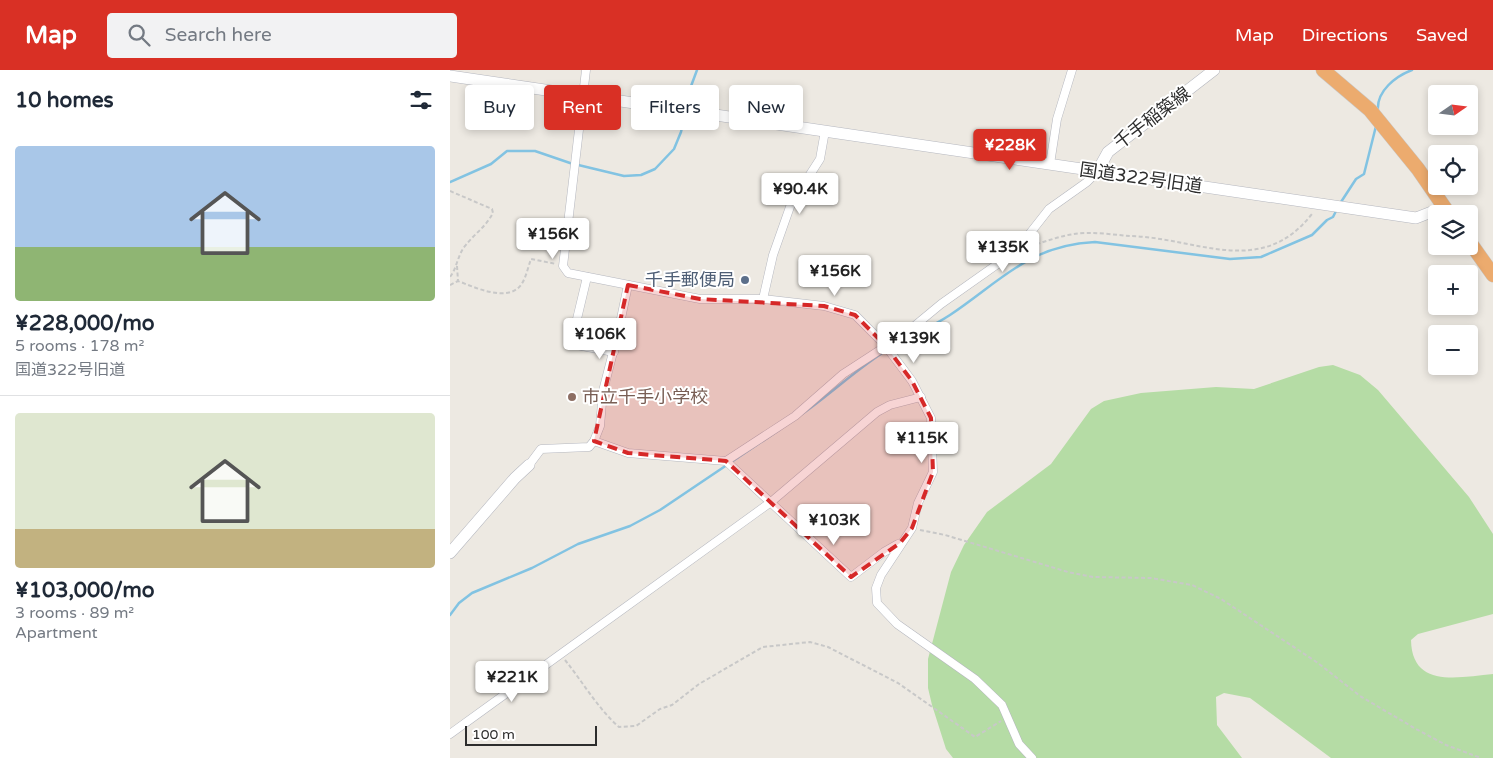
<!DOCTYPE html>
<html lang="en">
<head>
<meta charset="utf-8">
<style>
	:root { --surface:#fff; --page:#f2f2f3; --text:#1f2937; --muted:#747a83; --line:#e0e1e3; --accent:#d93025 }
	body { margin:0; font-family:"Varela Round","Noto Sans JP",sans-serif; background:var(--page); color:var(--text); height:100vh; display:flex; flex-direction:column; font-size:19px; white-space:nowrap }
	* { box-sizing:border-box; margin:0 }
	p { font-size:16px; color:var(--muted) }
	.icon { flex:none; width:28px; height:28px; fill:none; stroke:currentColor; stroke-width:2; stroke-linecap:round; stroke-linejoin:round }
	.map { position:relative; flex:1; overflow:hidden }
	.details { display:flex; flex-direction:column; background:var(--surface); width:450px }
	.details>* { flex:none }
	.banner { position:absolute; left:15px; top:15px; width:475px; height:45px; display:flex; gap:10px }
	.needle { width:32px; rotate:76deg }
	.buttons { position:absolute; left:978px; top:15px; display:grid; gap:10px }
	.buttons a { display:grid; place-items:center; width:50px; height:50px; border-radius:5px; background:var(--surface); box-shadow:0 2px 8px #0003; font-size:25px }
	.scale { position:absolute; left:15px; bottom:12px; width:132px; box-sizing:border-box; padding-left:5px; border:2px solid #2d2d2d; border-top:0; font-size:14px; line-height:18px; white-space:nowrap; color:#2d2d2d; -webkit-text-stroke:4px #fff; paint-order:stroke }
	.price { position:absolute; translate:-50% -42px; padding:0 11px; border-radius:5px; background:#fff; color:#222; font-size:16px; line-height:32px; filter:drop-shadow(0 1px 2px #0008) }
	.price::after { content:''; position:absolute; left:50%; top:30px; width:15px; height:11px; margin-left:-8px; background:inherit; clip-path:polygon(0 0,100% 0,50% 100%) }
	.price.current { background:var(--accent); color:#fff }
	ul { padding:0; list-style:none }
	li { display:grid; align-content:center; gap:10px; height:265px; padding:0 15px }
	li+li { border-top:1px solid var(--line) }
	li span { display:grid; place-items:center; height:155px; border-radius:5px; color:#555 }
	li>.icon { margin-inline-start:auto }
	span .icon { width:90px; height:90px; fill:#fffc; stroke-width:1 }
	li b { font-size:21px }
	h2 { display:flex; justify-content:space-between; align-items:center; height:60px; padding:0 15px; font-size:21px }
	.chip { padding:0 18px; border-radius:5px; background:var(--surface); box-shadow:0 2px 8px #0003; font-size:18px; line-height:45px }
	.chip.current { background:var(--accent); color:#fff }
	header { display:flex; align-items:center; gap:30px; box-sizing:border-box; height:70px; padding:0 25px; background:var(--accent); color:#fff }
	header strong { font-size:24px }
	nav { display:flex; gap:28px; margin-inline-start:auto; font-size:18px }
	.search { width:350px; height:45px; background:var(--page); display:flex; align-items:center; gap:12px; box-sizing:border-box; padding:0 18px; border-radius:5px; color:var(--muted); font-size:19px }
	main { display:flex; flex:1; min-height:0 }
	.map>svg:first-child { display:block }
	.green { fill:#b5dca5 }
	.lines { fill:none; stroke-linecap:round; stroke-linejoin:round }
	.stream { stroke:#82c3e2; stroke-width:2.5 }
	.street-casing { stroke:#b5b7bf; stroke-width:9 }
	.secondary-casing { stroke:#b5b7bf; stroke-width:12 }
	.highway-casing { stroke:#c8c8c8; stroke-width:15 }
	.path { stroke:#c8c8c8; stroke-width:2; stroke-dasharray:4 2.5; stroke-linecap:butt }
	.street { stroke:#fff; stroke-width:8 }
	.secondary { stroke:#fff; stroke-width:11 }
	.highway { stroke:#ecab6e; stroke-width:14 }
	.marked { fill:#d62828; fill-opacity:0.2; stroke:#d62828; stroke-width:4; stroke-dasharray:10 6; stroke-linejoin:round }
	.service-dot { fill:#5c6f8a; stroke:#fff; stroke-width:2 }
	.education-dot { fill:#8d6e63; stroke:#fff; stroke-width:2 }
	.labels { text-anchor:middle; stroke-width:4; stroke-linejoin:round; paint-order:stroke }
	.street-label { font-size:18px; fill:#2d2d2d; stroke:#fff }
	.service-label { font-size:18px; fill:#4e5e75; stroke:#fff; text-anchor:end }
	.education-label { font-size:18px; fill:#785e54; stroke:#fff; text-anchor:start }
</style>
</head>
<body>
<header>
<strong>Map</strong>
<div class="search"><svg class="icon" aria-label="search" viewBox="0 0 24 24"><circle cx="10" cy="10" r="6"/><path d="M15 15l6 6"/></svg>Search here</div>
<nav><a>Map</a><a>Directions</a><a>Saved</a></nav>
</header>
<main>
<section class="details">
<h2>10 homes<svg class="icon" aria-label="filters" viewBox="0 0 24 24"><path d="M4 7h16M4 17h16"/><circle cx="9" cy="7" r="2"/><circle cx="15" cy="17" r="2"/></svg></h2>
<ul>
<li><span style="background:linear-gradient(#a9c7e8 65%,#8fb573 0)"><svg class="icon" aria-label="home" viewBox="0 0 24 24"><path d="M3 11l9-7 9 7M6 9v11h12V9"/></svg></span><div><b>¥228,000/mo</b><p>5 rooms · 178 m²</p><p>国道322号旧道</p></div></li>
<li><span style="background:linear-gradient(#dfe7d0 75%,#c2b280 0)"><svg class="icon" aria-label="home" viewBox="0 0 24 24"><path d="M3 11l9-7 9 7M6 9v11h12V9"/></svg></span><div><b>¥103,000/mo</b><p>3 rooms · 89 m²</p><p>Apartment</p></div></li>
</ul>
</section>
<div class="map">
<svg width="1043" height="688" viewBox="0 0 1043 688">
	<rect width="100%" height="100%" fill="#ede9e2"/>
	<path class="green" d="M883,295L910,305L928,320L1019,427L1043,464V544L968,564L961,570C962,619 1009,607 1043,604V688H881L800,628L774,623L766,627L767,655L792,688H503L496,679L482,635L478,618V589L501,502L514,475L537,442L601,394L641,339L654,331L691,323L766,317L804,319L869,297Z"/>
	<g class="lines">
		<g class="stream">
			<polyline points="236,37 237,27 247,0"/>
			<path d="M928,41C926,21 946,6 962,0"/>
			<polyline points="0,112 41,94 57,81 85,81 120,93 174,106 191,105 205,99 224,79 231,62 235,43"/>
			<polyline points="891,132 906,109 914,104 926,56"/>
			<path d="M352,344C382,323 409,297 440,278C460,266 480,258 500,245C551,211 579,175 645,172L780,189L811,187L862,165L877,150L883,147L887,139"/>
			<polyline points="0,545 9,533 22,523 82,498 128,474 180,456 210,440 329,360"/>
		</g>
		<defs>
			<g id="street">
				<polyline points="136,0 113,196 118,203 250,229 313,229 374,236 405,245 435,275 462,311 481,348 483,402 468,433 462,458 431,505 426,518 427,533 447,554 525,609 552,635 569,674 582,688"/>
				<polyline points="600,94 607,49 622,0"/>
				<polyline points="137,207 121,274 164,282"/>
				<polyline points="313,229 323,185 341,134 370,89 375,61"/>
				<polyline points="144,371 178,383 276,391 401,507 434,482 448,474"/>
				<polyline points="276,391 345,346 393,304 456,263 491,234 566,181 599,139 637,112 647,102"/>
				<polyline points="79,395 91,379 139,377 144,371 150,356 153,321 168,263 178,215"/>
				<polyline points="0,664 321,432 427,342 440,335 471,327"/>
			</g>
			<g id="secondary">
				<polyline points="0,6 966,148 994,137"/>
				<polyline points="647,102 658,82 764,0"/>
				<polyline points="0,483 65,408 79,395"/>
			</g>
			<g id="highway">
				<polyline points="873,0 920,40 968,99 999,144"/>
				<polyline points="1019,171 1043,205"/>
			</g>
		</defs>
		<use href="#street" class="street-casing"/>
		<use href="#secondary" class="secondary-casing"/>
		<use href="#highway" class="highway-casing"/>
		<g class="path">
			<path d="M0,121L42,139L43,143C34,159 26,162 15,176C8,184 7,198 0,207"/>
			<path d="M580,176C595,172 609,166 624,164C642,161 663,165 681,166C747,168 811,209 862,144"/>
			<path d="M7,196L8,211C24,217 57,233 71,215C76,208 78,197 81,189L106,194"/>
			<polyline points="0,215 8,211"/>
			<polyline points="470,460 495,465 618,502 643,507 701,508 742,515 771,529 868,593 910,626 966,659 996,675 1031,688"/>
			<path d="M115,590C132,611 149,640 169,657L186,656L210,639L222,635L249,614L313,577L360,572L378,577L448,613L525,667L551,651"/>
		</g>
		<use href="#street" class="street"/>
		<use href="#secondary" class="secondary"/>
		<use href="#highway" class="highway"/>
	</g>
	<path class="marked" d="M178,215L250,229L374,236L405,245L435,275L462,311L481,348L483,402L462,458L450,473L401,507L276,391L178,383L144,371Z"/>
	<circle class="service-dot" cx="295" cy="210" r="5"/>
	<circle class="education-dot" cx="122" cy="327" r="5"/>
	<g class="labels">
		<g class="street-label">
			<text transform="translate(702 48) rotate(-37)" y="6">千手稲築線</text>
			<text transform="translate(691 108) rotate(8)" y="6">国道322号旧道</text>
		</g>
		<g class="service-label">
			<text x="285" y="216">千手郵便局</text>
		</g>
		<g class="education-label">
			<text x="132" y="333">市立千手小学校</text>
		</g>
	</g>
</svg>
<div class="buttons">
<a><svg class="needle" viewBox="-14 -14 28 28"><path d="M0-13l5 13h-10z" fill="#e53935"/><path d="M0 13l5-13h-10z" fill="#747a83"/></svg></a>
<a><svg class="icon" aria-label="locate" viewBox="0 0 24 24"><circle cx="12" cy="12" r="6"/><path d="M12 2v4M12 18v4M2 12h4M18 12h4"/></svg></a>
<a><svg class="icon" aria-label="layers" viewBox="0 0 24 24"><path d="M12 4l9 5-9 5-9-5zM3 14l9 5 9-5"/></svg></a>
<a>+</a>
<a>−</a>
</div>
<div class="scale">100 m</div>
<b class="price current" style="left:560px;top:101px">¥228K</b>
<b class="price" style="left:350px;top:145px">¥90.4K</b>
<b class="price" style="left:103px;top:190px">¥156K</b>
<b class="price" style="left:553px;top:203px">¥135K</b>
<b class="price" style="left:385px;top:227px">¥156K</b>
<b class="price" style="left:150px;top:290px">¥106K</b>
<b class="price" style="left:464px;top:294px">¥139K</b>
<b class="price" style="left:472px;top:394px">¥115K</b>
<b class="price" style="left:384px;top:476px">¥103K</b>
<b class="price" style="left:62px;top:633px">¥221K</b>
<div class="banner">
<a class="chip">Buy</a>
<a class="chip current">Rent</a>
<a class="chip">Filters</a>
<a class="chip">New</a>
</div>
</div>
</main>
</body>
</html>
